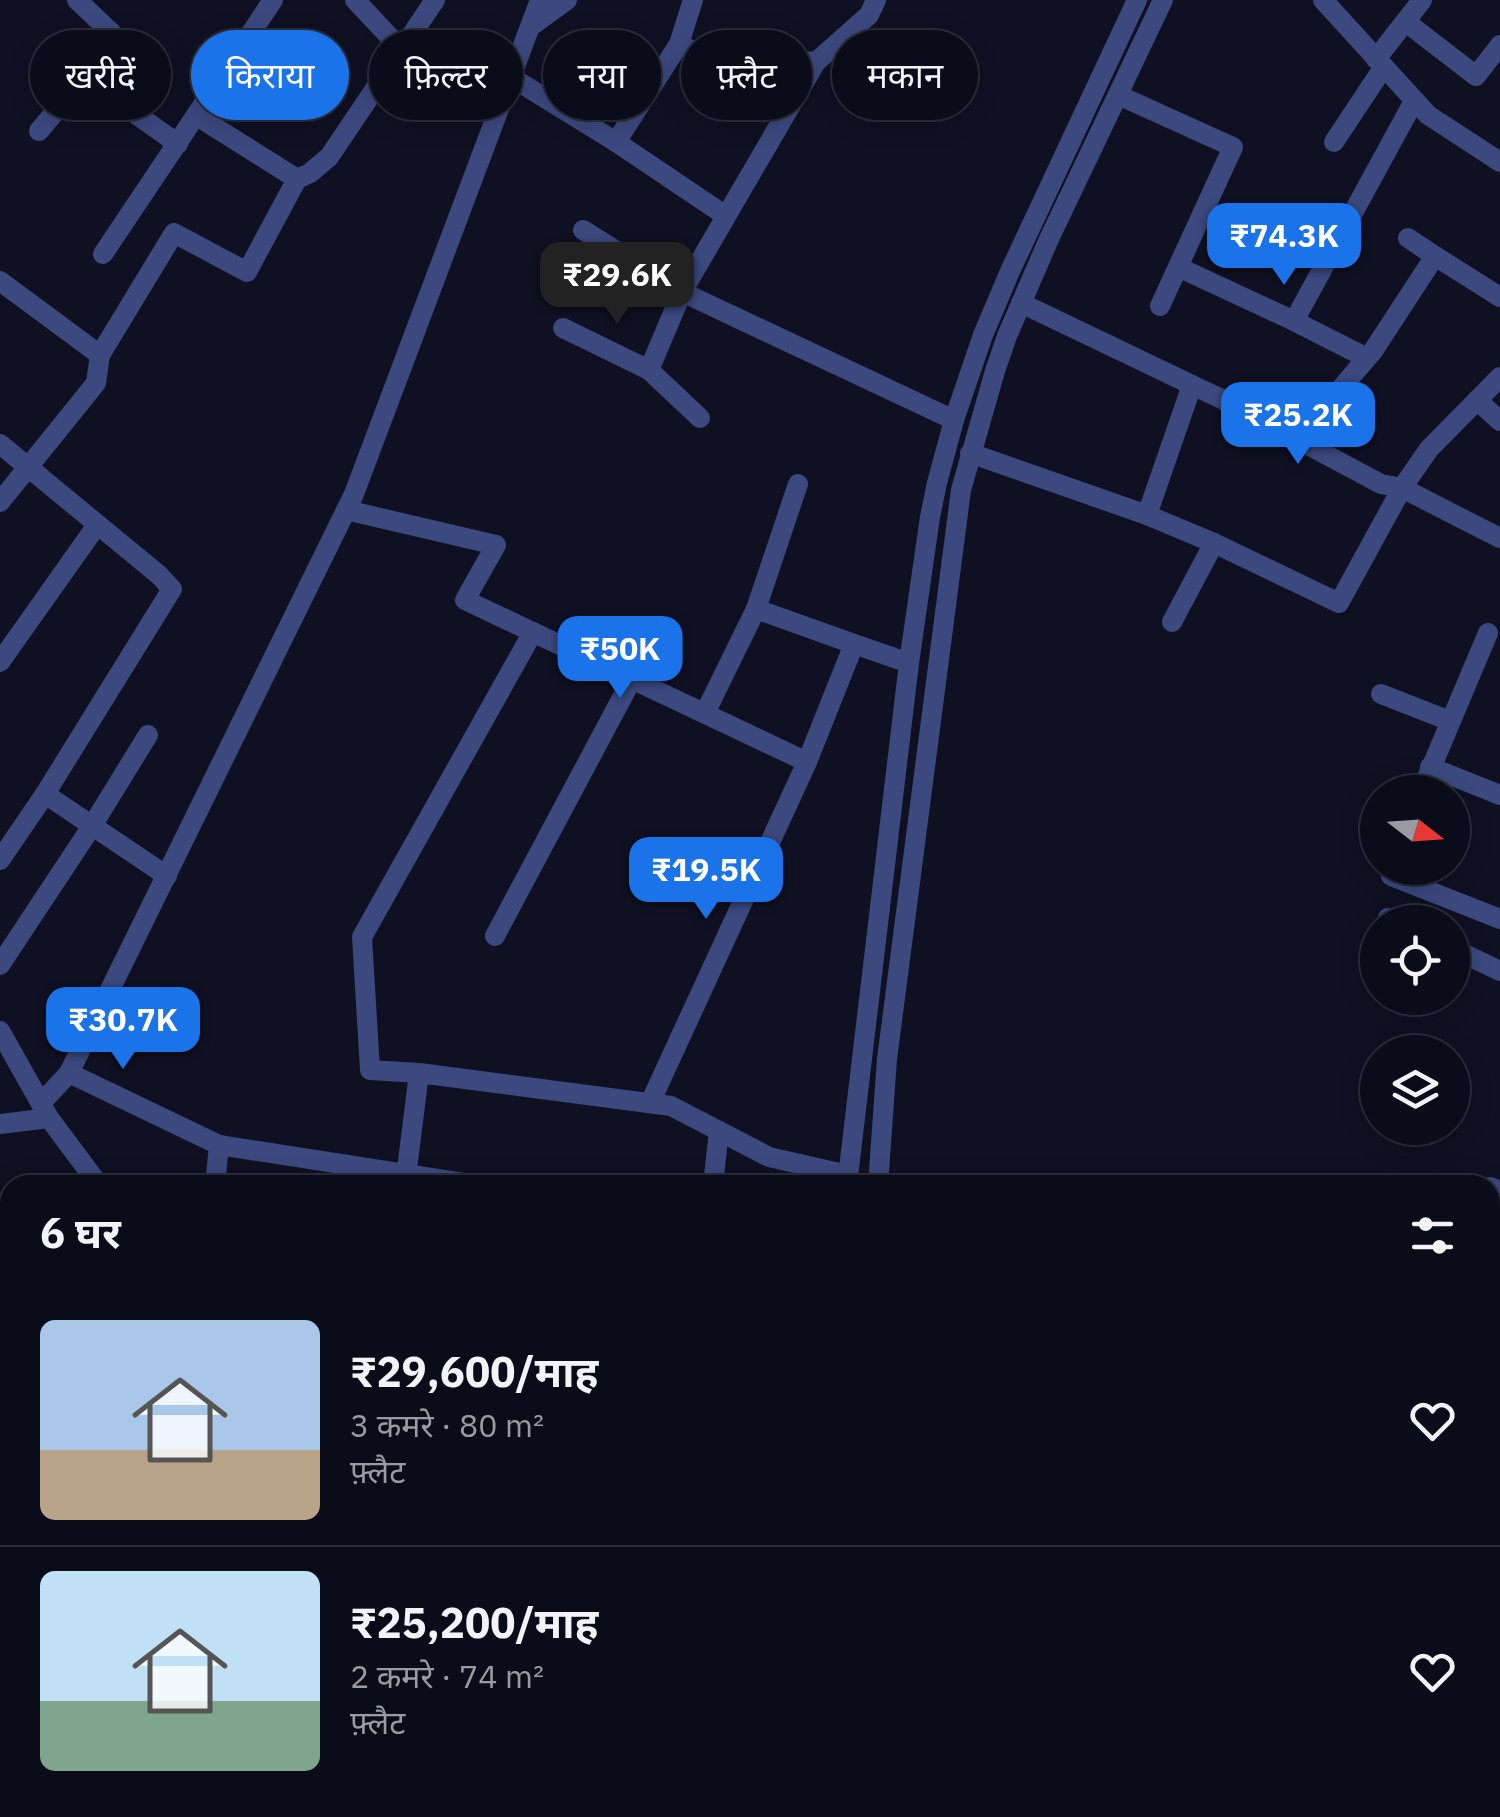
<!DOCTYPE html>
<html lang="hi">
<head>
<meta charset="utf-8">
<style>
	:root { --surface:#0b0c1a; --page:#141523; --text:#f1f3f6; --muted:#9a9ba2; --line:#2b2c39; --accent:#1a73e8 }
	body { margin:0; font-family:"IBM Plex Sans","Noto Sans Devanagari",sans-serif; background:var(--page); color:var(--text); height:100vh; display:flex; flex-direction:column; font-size:38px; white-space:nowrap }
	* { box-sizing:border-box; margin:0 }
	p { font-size:32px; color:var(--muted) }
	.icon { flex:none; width:55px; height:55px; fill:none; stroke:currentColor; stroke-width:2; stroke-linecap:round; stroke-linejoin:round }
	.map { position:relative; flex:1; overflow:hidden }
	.details { position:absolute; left:0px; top:1175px; width:1500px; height:642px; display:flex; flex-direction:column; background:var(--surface); border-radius:30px 30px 0 0; box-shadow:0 5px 25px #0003,0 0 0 2px var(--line) }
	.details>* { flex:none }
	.top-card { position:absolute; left:30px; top:30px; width:1440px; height:90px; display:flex; gap:20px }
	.needle { width:65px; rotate:107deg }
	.tools { position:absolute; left:1360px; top:775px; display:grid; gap:20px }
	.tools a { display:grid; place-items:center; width:110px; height:110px; border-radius:50%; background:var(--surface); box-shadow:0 5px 25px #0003,0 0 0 2px var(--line); font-size:50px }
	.price { position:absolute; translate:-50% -85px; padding:0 22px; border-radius:20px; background:var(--accent); color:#fff; font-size:32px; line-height:65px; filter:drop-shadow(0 2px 5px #0008) }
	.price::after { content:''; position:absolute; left:50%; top:60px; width:30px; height:22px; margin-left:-15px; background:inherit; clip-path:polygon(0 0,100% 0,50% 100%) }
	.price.selected { background:#222; color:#fff }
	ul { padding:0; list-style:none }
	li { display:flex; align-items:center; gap:30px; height:250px; padding:0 40px }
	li+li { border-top:2px solid var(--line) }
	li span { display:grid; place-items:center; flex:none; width:280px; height:200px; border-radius:15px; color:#555 }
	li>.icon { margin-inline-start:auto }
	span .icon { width:120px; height:120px; fill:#fffc; stroke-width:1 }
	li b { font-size:42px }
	h2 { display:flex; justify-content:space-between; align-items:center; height:120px; padding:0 40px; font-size:42px }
	.tag { padding:0 35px; border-radius:45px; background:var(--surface); box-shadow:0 5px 25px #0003,0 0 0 2px var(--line); font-size:35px; line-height:90px }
	.tag.selected { background:var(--accent); color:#fff }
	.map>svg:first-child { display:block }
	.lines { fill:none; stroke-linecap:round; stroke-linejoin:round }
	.minor { stroke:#3c497f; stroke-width:20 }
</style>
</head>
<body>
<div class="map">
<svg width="1500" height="1817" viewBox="0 0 1500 1817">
	<rect width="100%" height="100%" fill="#0f1022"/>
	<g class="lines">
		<g class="minor">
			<polyline points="355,0 402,50"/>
			<polyline points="876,0 869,15 816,62 682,292 954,420"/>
			<polyline points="1323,0 1428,115 1500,162"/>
			<polyline points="1406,22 1476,76 1500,45"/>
			<polyline points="530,27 567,0"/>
			<polyline points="679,44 693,51 816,62"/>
			<polyline points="1376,59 1422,0"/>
			<polyline points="84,77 178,144"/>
			<polyline points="511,77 616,142 726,216"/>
			<polyline points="1118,95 1233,147 1160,306"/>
			<polyline points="39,131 117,38 77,0"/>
			<polyline points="616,142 679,44 693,0"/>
			<polyline points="1334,142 1383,68"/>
			<polyline points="297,179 310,173 329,157 435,0"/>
			<polyline points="583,230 682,292 649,370"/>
			<polyline points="1408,238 1435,256"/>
			<polyline points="103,254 273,0"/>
			<polyline points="1178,267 1294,321 1367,358"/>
			<polyline points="0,281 100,355"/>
			<polyline points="1021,303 1192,385"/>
			<polyline points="1294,321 1414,101"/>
			<polyline points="563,328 649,370 700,418"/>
			<polyline points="1477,400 1500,421"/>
			<polyline points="1300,436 1373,351 1435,256 1500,297"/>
			<polyline points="0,444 159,575 172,589 45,794 0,860"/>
			<polyline points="970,453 1147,515 1214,543 1339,603 1402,488 1429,449 1500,377"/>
			<polyline points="0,502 96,383 100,355 174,233 247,272 297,179 197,116"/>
			<polyline points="346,510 496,545 465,600 807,762 854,644 909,663"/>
			<polyline points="1147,515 1192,385 1300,436 1308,445 1381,484 1402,488 1500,538"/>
			<polyline points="756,609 854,644"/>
			<polyline points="1172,622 1214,543"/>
			<polyline points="0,662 97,525"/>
			<polyline points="1381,694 1450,721"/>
			<polyline points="705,713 756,609 798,484"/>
			<polyline points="1430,767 1500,795"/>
			<polyline points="1421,792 1488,633"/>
			<polyline points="45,794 167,876"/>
			<polyline points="1394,868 1391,876 1500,919"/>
			<polyline points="1388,918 1398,922"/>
			<polyline points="495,936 632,679"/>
			<polyline points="1452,948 1500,971"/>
			<polyline points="0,965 92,826 148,735"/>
			<polyline points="0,1031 49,1118 99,1185"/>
			<polyline points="69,1073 354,494 540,0"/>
			<polyline points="419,1073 370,1070 362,937 533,632"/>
			<polyline points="42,1102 69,1073 219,1145"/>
			<polyline points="650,1103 807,762"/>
			<polyline points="0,1124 49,1118"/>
			<polyline points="215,1185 219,1145 476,1185"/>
			<polyline points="405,1185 419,1073 671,1106 769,1157 848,1175"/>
			<polyline points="713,1185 719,1131"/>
			<polyline points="847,1185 909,663 930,517 937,483 954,420 983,335 1011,269 1137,0"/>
			<polyline points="878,1185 887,1059 961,490 995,371 1007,336 1049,239 1163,0"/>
			<polyline points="1490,1187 1500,1191"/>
			<polyline points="0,1257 10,1256"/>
			<polyline points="0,1391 10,1390"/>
			<polyline points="0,1491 10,1490"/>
			<polyline points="1490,1491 1500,1494"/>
			<polyline points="0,1592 10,1591"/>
			<polyline points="0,1696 10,1696"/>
			<polyline points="1490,1701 1500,1704"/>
			<polyline points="1490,1744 1500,1747"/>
			<polyline points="909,1808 943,1817"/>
			<polyline points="1372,1808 1405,1817"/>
			<polyline points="140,1817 142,1808"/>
			<polyline points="767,1817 768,1808"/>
			<polyline points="799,1817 800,1808"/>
		</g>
	</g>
</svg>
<div class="tools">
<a><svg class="needle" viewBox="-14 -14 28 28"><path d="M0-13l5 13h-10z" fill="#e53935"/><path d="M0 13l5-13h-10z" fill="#9a9ba2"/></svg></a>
<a><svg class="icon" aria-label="locate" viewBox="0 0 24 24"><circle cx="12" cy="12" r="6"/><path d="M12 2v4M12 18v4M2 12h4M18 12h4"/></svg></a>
<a><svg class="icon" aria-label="layers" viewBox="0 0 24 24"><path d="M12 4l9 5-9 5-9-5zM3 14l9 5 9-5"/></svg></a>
</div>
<b class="price" style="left:1284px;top:288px">₹74.3K</b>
<b class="price selected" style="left:617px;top:327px">₹29.6K</b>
<b class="price" style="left:1298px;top:467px">₹25.2K</b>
<b class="price" style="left:620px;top:701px">₹50K</b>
<b class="price" style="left:706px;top:922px">₹19.5K</b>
<b class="price" style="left:123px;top:1072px">₹30.7K</b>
<div class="top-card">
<a class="tag">खरीदें</a>
<a class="tag selected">किराया</a>
<a class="tag">फ़िल्टर</a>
<a class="tag">नया</a>
<a class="tag">फ़्लैट</a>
<a class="tag">मकान</a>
</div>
<section class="details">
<h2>6 घर<svg class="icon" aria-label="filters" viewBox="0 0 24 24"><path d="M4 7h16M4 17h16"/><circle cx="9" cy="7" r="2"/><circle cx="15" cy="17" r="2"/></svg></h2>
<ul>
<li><span style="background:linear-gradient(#a9c7e8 65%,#b9a48a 0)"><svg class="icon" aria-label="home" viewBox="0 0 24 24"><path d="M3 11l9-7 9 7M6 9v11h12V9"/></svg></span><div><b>₹29,600/माह</b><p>3 कमरे · 80 m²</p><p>फ़्लैट</p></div><svg class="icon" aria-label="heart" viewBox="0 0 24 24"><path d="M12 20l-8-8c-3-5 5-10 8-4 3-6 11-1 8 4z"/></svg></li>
<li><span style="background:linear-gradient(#bfe0f5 65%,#7fa58c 0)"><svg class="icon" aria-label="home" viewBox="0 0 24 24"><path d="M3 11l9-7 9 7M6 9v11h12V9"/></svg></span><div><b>₹25,200/माह</b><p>2 कमरे · 74 m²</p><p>फ़्लैट</p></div><svg class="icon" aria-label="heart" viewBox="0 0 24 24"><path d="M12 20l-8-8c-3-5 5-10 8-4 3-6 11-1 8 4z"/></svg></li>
</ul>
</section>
</div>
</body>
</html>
